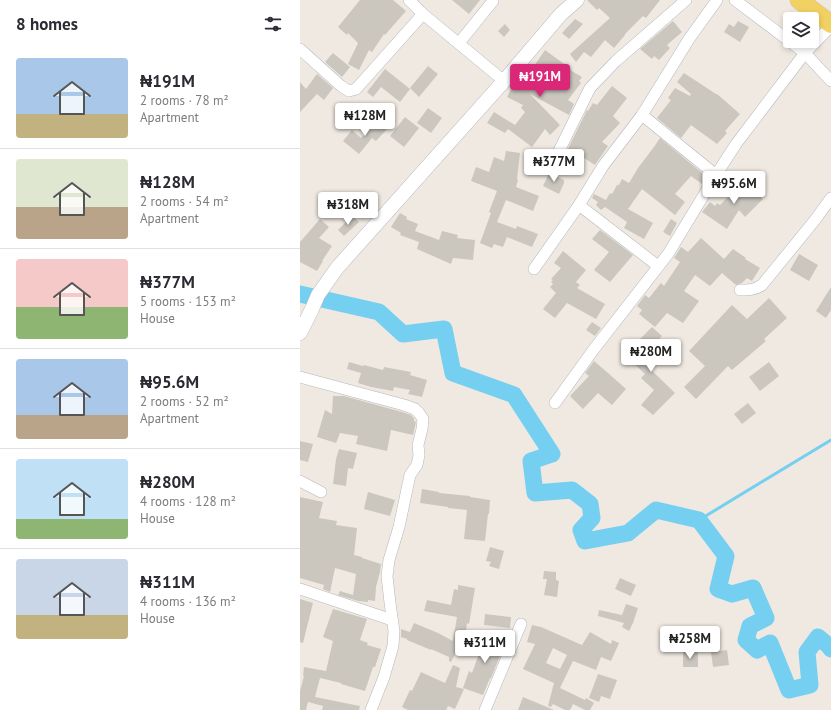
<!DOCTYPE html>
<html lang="en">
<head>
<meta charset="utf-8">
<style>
	:root { --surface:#fff; --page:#f7f7f7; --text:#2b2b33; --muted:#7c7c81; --line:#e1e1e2; --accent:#db2777 }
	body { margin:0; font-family:"PT Sans",sans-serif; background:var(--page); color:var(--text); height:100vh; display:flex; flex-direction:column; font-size:15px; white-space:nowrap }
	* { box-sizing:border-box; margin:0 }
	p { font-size:13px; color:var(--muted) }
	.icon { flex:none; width:22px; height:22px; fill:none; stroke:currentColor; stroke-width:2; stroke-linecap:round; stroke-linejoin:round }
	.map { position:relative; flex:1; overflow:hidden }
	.sheet { display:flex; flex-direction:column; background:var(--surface); width:300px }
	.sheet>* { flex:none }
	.buttons { position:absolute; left:483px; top:12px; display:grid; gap:8px }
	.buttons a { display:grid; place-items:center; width:36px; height:36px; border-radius:4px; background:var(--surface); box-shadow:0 2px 6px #0003; font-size:20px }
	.price { position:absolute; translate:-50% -34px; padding:0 9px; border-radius:4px; background:#fff; color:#222; font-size:13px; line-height:26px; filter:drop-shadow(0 1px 2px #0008) }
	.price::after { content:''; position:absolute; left:50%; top:24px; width:12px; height:9px; margin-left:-6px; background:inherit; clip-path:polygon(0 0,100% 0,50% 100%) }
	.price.current { background:var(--accent); color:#fff }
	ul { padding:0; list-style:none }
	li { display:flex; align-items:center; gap:12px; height:100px; padding:0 16px }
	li+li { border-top:1px solid var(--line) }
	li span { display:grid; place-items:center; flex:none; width:112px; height:80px; border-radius:4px; color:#555 }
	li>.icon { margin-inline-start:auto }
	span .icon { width:48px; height:48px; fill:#fffc; stroke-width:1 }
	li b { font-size:17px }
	h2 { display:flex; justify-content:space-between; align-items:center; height:48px; padding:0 16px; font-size:17px }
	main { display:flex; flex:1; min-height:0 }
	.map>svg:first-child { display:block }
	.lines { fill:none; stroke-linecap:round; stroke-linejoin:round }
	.stream { stroke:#75cff0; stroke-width:3 }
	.river { stroke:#75cff0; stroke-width:17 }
	.building { fill:#cbc7bf; fill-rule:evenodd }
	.minor-casing { stroke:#b4b7c1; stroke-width:12 }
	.tertiary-casing { stroke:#b4b7c1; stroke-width:15 }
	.primary-casing { stroke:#c9c9c9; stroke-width:19 }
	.minor { stroke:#fff; stroke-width:11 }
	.tertiary { stroke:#fff; stroke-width:14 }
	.primary { stroke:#f2d163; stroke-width:18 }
</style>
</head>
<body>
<main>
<section class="sheet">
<h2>8 homes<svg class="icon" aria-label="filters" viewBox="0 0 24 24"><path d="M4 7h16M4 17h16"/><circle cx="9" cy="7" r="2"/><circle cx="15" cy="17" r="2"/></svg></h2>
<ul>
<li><span style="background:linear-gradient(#a9c7e8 70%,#c2b280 0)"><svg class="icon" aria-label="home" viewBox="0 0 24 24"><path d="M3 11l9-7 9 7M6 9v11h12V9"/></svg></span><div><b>₦191M</b><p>2 rooms · 78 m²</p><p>Apartment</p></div></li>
<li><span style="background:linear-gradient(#dfe7d0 60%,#b9a48a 0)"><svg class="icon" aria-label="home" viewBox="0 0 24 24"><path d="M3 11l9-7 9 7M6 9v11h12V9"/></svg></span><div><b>₦128M</b><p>2 rooms · 54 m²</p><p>Apartment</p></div></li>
<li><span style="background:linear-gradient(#f6c9c9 60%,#8fb573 0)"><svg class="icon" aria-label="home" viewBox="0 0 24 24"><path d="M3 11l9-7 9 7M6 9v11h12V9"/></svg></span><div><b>₦377M</b><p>5 rooms · 153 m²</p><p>House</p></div></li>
<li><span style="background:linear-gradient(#a9c7e8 70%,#b9a48a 0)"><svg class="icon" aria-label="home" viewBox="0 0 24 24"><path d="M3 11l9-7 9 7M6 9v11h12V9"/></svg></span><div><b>₦95.6M</b><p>2 rooms · 52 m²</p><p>Apartment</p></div></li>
<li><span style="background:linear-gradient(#bfe0f5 75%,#8fb573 0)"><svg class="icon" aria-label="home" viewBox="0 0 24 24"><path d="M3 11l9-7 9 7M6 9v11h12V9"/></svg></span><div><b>₦280M</b><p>4 rooms · 128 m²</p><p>House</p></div></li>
<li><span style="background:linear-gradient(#c9d6e8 70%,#c2b280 0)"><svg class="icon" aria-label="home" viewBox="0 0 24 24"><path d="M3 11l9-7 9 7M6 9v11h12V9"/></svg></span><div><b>₦311M</b><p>4 rooms · 136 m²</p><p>House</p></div></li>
</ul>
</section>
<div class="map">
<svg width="531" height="710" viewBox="0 0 531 710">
	<rect width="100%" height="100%" fill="#efe9e1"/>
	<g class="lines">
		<polyline class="stream" points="399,520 531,440"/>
		<polyline class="river" points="0,294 79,312 103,334 144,329 153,373 214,395 252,454 231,461 235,493 272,490 290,504 292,518 281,530 285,541 328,533 356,510 399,520 426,556 418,589 432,594 453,588 466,618 450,626 446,640 457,650 470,643 489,690 510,685 507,652 518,637 529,646 531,649"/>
	</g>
	<g class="building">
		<polygon points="60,0 93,0 106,11 85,35 84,34 72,52 69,50 59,70 48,64 58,43 48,33 47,35 38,27"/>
		<polygon points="152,0 180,0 169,14"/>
		<polygon points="287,0 360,0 346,18 343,16 325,34 325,35 314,48 305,40 291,57 284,52 276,62 270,54 310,18 299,8 297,10"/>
		<polygon points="275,19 283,24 269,39 262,33"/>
		<polygon points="373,21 382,32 367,45 370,48 359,60 354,56 352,59 340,49"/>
		<polygon points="438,21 449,27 440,42 424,32 429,24 434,27"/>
		<polygon points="205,24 210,30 204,37 198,31"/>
		<polygon points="245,50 271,69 270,70 282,77 279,81 281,83 268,100 274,104 269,115 230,94 260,125 250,135 245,129 232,147 208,129 205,133 187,123 194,112 215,125 225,112 221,108 223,105 207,97 216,80 223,72 224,72 229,67 232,69"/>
		<polygon points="33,53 50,67 42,77 25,62"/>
		<polygon points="128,66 138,74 119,97 110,88"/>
		<polygon points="85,69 110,89 100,102 81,87 73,97 67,92"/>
		<polygon points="384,73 416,94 417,94 440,114 425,131 427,133 417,144 391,125 381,138 357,118 371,100 368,98 375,88 390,96 391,94 377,82"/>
		<polygon points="17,74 33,88 24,100 17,94 0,112 0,82 6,89"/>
		<polygon points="312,86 327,98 313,116 320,123 302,142 308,146 295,165 278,154 268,166 262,161 287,110 288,111 293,103 297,105"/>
		<polygon points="128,108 142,118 131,133 117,123"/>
		<polygon points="105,117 119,128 104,147 90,136"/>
		<polygon points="79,120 88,128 76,141 72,138 59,154 43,141 52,130 61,138"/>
		<polygon points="360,138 407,177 402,184 391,176 375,194 385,202 375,215 342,189 328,209 353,223 344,239 324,228 327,222 305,207 301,210 296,205 298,202 292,198 294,194 306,200 310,193 312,194 317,185 319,185 322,179 329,183 338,168 354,147"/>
		<polygon points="206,151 220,153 217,179 218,180 216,187 239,196 233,211 206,200 197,222 216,229 217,226 238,234 232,247 207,237 203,247 194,244 192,248 180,243 191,213 189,212 197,191 171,181 176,167 189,172 194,157 204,161"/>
		<polygon points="249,173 264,180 264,183 259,194 243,186"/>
		<polygon points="444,181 463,199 445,217 439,210 427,229 402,212 410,202 415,206 417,203 420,205"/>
		<polygon points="100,213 107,217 106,219 118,224 115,231 139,240 142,231 158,235 157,238 175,240 173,260 153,258 151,264 117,249 119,242 100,235 101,233 91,227"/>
		<polygon points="52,216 59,222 44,236 38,230"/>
		<polygon points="20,219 29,227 19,238 32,246 22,261 23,261 17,271 0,262 0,242"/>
		<polygon points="371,219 377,223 370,236 363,232"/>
		<polygon points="300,230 333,255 310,282 294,270 309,252 292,239"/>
		<polygon points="401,238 424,259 433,249 446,258 445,259 460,268 452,281 447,278 442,283 436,285 422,273 410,286 395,275 384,291 399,301 383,323 367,313 355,327 339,314 342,310 337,306 345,295 349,298 361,283 364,286 380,262 374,258 381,247 388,252"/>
		<polygon points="263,251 286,270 276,282 280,285 277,288 305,304 296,319 267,303 255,318 243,309 256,293 250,287 253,284 251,282 253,280 251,279 261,268 254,263"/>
		<polygon points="499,254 518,265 509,281 490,270"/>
		<polygon points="531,287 531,310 526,318 516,311"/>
		<polygon points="469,298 487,318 464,339 466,341 432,370 428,366 396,399 384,387 405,366 389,351 432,305 447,319"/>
		<polygon points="292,322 301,328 295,336 286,330"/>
		<polygon points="352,327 362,336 348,350 350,352 342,361 375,393 353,415 341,405 354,390 341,378 345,374 327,357 342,341 340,339"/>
		<polygon points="294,361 308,373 326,389 312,405 298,393 283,409 270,396 289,376 285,373"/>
		<polygon points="49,362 63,366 64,365 83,370 84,367 111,372 110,375 127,380 122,397 108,394 110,390 94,387 93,391 71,387 58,383 61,373 47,369"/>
		<polygon points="469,362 479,376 460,391 449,377"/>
		<polygon points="33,396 44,396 102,412 111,415 114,418 114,421 116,422 113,435 91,430 87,451 56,444 58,436 40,433 36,443 17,437 25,410 32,414"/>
		<polygon points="448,403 456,413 442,424 434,414"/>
		<polygon points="0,441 13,444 8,462 0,460"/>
		<polygon points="39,449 57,453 53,469 48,468 46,486 33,484 36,459"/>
		<polygon points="122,489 139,492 139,493 170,496 170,497 190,500 189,514 188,514 185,541 164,539 167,510 148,508 148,507 120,503"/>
		<polygon points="68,492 95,500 90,516 64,509"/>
		<polygon points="0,497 23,502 19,518 37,521 36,525 57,528 54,555 62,557 62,558 81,564 80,572 76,587 75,601 68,600 68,602 58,601 38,595 40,591 53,595 56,574 35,568 30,592 23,589 24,585 0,578"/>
		<polygon points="190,547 204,551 199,569 189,566 191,562 186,561"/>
		<polygon points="244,571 256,572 256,580 259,581 257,597 244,595 247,579 243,579"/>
		<polygon points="320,578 336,585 331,596 315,589"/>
		<polygon points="158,585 175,588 169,624 167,623 166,631 167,632 165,642 161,642 151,662 149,661 149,657 131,649 131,650 107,640 107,639 101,637 101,629 110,632 114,623 138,633 153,641 157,617 124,611 127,600 151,605 154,589 158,590"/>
		<polygon points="0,599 13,603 3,643 0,642"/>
		<polygon points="326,604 338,608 333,623 329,631 322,627 324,623 298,616 299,610 322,615"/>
		<polygon points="33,609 67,619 60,640 68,643 67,645 81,649 75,667 73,667 65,691 41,684 41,683 20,678 15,697 60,706 59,710 22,710 23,706 8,702 6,710 0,710 0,691 4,676 3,676 4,667 26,671 33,641 23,637"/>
		<polygon points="185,614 211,617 210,628 184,625"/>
		<path d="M232,625L241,627L282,645L290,632L311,644L312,640L319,643L311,661L301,657L296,670L273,661L260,688L285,700L286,698L294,703L290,710H285L273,704L270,710H265L253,704L251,707L248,706L254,683L223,669L235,644L227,642ZM253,648L267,655L260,669L246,663Z"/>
		<polygon points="182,635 206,641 191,678 190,678 183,695 163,688 169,671 172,673 180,651 177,650"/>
		<polygon points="427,650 429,665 413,667 411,652"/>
		<rect x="383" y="652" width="15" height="15"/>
		<polygon points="153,665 160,668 156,687 164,689 155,709 148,706 146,710 108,710 102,707 110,690 112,691 121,672 145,683"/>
		<polygon points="298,674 317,680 310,699 301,696 299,702 289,698"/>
		<polygon points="223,697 254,710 218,710"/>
	</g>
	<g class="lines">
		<defs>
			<g id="minor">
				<polyline points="109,0 123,14 204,81"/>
				<polyline points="435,0 505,53 531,81"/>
				<polyline points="159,43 193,1"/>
				<polyline points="0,49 41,86 49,91 56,89 123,14"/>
				<polyline points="342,115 416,175"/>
				<polyline points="254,161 290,88 316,61 386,0"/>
				<polyline points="279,205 358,266"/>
				<polyline points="234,269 279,205 303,166 342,115 389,39 417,0"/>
				<path d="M440,290C448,290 455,290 462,285L515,220L531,198"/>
				<polyline points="0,377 104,405 115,409 119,413 123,419 122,429 118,445 119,455 117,465 110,475 99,527 89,560 87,576 90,603 94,631 93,646 84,677 71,710"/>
				<polyline points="255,403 294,349 368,254 416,175 436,144 505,53 531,26"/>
				<polyline points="0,481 21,492"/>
				<polyline points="0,589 92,620"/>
				<polyline points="185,710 221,624"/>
			</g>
			<polyline id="tertiary" points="0,333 12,309 18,295 37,268 204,81 261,14 277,0"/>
			<polyline id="primary" points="499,0 531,24"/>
		</defs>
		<use href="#minor" class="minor-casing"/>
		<use href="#tertiary" class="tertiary-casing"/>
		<use href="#primary" class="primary-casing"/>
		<use href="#minor" class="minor"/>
		<use href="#tertiary" class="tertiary"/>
		<use href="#primary" class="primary"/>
	</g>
</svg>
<div class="buttons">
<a><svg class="icon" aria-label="layers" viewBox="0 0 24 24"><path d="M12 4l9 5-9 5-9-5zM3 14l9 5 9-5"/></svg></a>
</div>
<b class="price current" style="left:240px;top:98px">₦191M</b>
<b class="price" style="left:65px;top:137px">₦128M</b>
<b class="price" style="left:254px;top:183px">₦377M</b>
<b class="price" style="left:434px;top:205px">₦95.6M</b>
<b class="price" style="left:48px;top:226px">₦318M</b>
<b class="price" style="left:351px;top:373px">₦280M</b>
<b class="price" style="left:390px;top:660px">₦258M</b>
<b class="price" style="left:185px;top:664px">₦311M</b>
</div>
</main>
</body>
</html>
